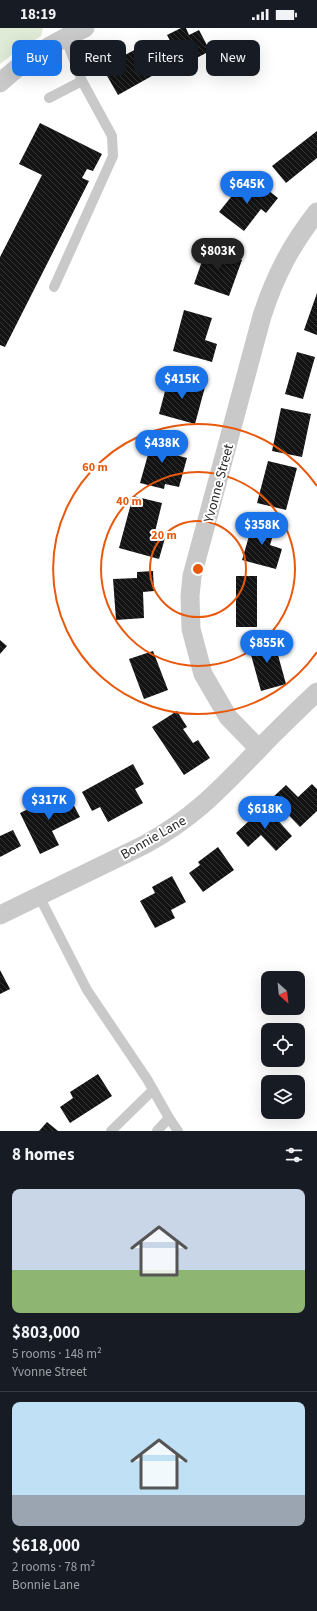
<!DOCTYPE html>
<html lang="en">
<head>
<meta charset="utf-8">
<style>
	:root { --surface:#171b24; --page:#242831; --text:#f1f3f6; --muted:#9ea1a6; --line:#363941; --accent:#1a73e8 }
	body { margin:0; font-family:"Source Sans 3",sans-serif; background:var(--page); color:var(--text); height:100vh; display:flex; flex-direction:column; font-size:15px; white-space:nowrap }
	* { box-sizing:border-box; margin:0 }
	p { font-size:13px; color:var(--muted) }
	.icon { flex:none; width:22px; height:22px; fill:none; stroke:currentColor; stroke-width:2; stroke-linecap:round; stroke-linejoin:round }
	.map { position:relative; height:1103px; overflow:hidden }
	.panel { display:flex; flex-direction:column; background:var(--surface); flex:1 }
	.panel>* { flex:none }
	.top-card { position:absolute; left:12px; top:12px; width:293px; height:36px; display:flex; gap:8px }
	.needle { width:26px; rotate:153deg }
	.buttons { position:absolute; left:261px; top:943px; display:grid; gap:8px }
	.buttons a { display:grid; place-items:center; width:44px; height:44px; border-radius:8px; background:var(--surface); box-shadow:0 4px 16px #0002; font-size:20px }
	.price { position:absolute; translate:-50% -34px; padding:0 9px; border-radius:14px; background:var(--accent); color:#fff; font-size:13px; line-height:26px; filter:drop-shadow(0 1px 2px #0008) }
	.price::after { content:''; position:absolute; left:50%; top:24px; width:12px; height:9px; margin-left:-6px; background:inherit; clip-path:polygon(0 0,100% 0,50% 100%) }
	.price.active { background:#222; color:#fff }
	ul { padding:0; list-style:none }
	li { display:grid; align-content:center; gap:8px; height:212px; padding:0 12px }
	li+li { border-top:1px solid var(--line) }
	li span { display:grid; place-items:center; height:124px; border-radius:8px; color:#555 }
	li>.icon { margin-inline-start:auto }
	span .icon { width:72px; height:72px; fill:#fffc; stroke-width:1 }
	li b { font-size:17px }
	h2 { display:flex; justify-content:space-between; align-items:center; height:48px; padding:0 12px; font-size:17px }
	.pill { padding:0 14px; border-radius:8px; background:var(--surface); box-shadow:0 4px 16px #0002; font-size:14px; line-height:36px }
	.pill.active { background:var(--accent); color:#fff }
	.status { display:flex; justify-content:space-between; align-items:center; height:28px; padding:0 20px; background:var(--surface); direction:ltr }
	.status svg { height:11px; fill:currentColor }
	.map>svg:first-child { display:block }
	.green { fill:#e0ebd7 }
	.building { fill:url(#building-back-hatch) }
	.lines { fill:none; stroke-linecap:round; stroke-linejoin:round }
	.lane { stroke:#c9c9c9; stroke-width:10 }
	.street { stroke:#c9c9c9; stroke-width:19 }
	.ring { fill:none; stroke:#e8590c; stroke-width:2 }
	.labels { text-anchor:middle; stroke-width:4; stroke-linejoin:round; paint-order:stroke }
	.street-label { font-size:14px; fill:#2c2c2c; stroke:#fff }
	.centre { fill:#e8590c; stroke:#fff; stroke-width:2 }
	.ring-label { font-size:12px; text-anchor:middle; font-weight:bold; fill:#e8590c; stroke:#fff; stroke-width:4; stroke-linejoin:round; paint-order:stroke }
</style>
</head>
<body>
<div class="status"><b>18:19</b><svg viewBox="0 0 49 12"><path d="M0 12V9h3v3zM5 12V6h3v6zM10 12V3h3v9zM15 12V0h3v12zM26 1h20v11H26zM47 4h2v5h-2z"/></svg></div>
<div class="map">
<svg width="317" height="1103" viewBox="0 0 317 1103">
	<defs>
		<pattern id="building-back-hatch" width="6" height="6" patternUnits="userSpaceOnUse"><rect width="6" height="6" fill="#131313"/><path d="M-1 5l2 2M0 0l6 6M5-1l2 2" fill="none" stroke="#363636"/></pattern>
	</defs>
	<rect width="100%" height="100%" fill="#fff"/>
	<polygon class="green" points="0,0 43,0 41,8 14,25 0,36"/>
	<g class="building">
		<polygon points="181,0 186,0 189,7 199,2 210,23 183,37 167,7"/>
		<polygon points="144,17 159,44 118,67 102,39"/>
		<polygon points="40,95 102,126 93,143 87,141 82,150 89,153 5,319 0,317 0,229 42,147 19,136"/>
		<polygon points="317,103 317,130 286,155 272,138"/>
		<polygon points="243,154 259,166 264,159 278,170 266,185 261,181 244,203 219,184"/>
		<polygon points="207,219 242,232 229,268 194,256"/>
		<polygon points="317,265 317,307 304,302"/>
		<polygon points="184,282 212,290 205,312 217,316 212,334 173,323"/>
		<polygon points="297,324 315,329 303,371 285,366"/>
		<polygon points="169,348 205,359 195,396 159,386"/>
		<polygon points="281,380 311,386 302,429 272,423"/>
		<polygon points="148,408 175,415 172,426 187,430 179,459 165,456 164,461 140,455 149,423 144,422"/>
		<polygon points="268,433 297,440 286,482 257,475"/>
		<polygon points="133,468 162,475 154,508 165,510 159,531 119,520"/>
		<polygon points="254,491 276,498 270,517 282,521 276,541 242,532"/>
		<polygon points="153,543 154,563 143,564 144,590 116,592 113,551 137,550 137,544"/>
		<rect x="236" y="548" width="21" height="51"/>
		<polygon points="273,609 286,656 261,663 248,616"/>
		<polygon points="0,612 7,618 0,626"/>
		<polygon points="153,623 168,662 144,671 129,631"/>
		<polygon points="177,683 187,699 183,701 193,715 198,712 210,730 184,747 152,699"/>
		<polygon points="133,736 144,756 135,761 143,775 108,794 100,779 92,783 82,764"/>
		<polygon points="312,756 317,761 317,783 300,799 272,770 286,757 298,769"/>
		<polygon points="61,765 65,775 71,772 80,789 52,803 59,817 40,826 20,785"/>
		<polygon points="265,778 292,808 276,823 261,807 248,819 236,805"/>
		<polygon points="13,802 21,818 0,829 0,808"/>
		<polygon points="218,819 234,842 203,864 189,845 200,837 198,834"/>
		<polygon points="172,848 186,874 171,882 175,890 155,900 140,873 155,865 152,859"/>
		<polygon points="0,942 10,961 0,966"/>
		<polygon points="98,1046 112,1068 70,1095 60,1079 73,1070 70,1064"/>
		<polygon points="47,1094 58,1103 39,1103"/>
	</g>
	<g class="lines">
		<g class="lane">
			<polyline points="49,70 82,53"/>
			<polyline points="54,259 113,128 112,108 82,53 65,9"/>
			<polyline points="39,868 87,962 147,1051 169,1090 157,1103"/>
			<polyline points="169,1090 178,1103"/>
			<polyline points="111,1103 153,1062"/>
		</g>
		<g class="street">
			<path d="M0,55C25,31 54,14 85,0"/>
			<path d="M259,721L228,689L203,646L191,601L190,568L192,548L262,288C275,248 291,217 317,184"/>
			<path d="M0,887L144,817C194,790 220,761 258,722C277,702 297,683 317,664"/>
		</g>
	</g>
	<g class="ring">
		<circle cx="198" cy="541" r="48"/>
		<circle cx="198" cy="541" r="97"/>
		<path d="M317 624A145 145 0 1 1 317 458"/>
	</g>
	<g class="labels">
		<g class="street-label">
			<text transform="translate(218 455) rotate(-75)" y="5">Yvonne Street</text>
			<text transform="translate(153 809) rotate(-30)" y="5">Bonnie Lane</text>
		</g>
	</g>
	<circle cx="198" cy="541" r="6" class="centre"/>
	<g class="ring-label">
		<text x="95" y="443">60 m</text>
		<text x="129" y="477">40 m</text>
		<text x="164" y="511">20 m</text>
	</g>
</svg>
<div class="buttons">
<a><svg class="needle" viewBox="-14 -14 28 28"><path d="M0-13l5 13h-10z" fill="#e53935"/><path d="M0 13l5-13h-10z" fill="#9ea1a6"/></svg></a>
<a><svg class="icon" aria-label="locate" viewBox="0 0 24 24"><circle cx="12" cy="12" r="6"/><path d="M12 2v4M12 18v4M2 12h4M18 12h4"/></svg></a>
<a><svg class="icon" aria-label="layers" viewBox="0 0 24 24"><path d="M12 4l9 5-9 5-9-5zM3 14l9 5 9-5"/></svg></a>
</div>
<b class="price" style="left:247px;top:177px">$645K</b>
<b class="price active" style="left:218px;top:244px">$803K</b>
<b class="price" style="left:182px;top:372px">$415K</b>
<b class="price" style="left:162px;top:436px">$438K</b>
<b class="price" style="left:262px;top:518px">$358K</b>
<b class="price" style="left:267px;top:636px">$855K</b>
<b class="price" style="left:49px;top:793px">$317K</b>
<b class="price" style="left:265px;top:802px">$618K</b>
<div class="top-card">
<a class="pill active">Buy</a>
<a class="pill">Rent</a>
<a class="pill">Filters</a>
<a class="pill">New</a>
</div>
</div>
<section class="panel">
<h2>8 homes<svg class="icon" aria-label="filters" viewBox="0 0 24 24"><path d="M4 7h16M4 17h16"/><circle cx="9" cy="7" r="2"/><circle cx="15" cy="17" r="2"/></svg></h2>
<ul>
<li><span style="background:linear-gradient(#c9d6e8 65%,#8fb573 0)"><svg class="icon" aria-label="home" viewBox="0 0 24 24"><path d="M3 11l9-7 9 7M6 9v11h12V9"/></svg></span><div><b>$803,000</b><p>5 rooms · 148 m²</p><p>Yvonne Street</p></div></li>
<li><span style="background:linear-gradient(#bfe0f5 75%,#9aa5b1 0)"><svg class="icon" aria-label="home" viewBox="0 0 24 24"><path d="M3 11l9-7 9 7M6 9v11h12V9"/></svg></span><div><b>$618,000</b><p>2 rooms · 78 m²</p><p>Bonnie Lane</p></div></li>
</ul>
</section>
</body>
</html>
